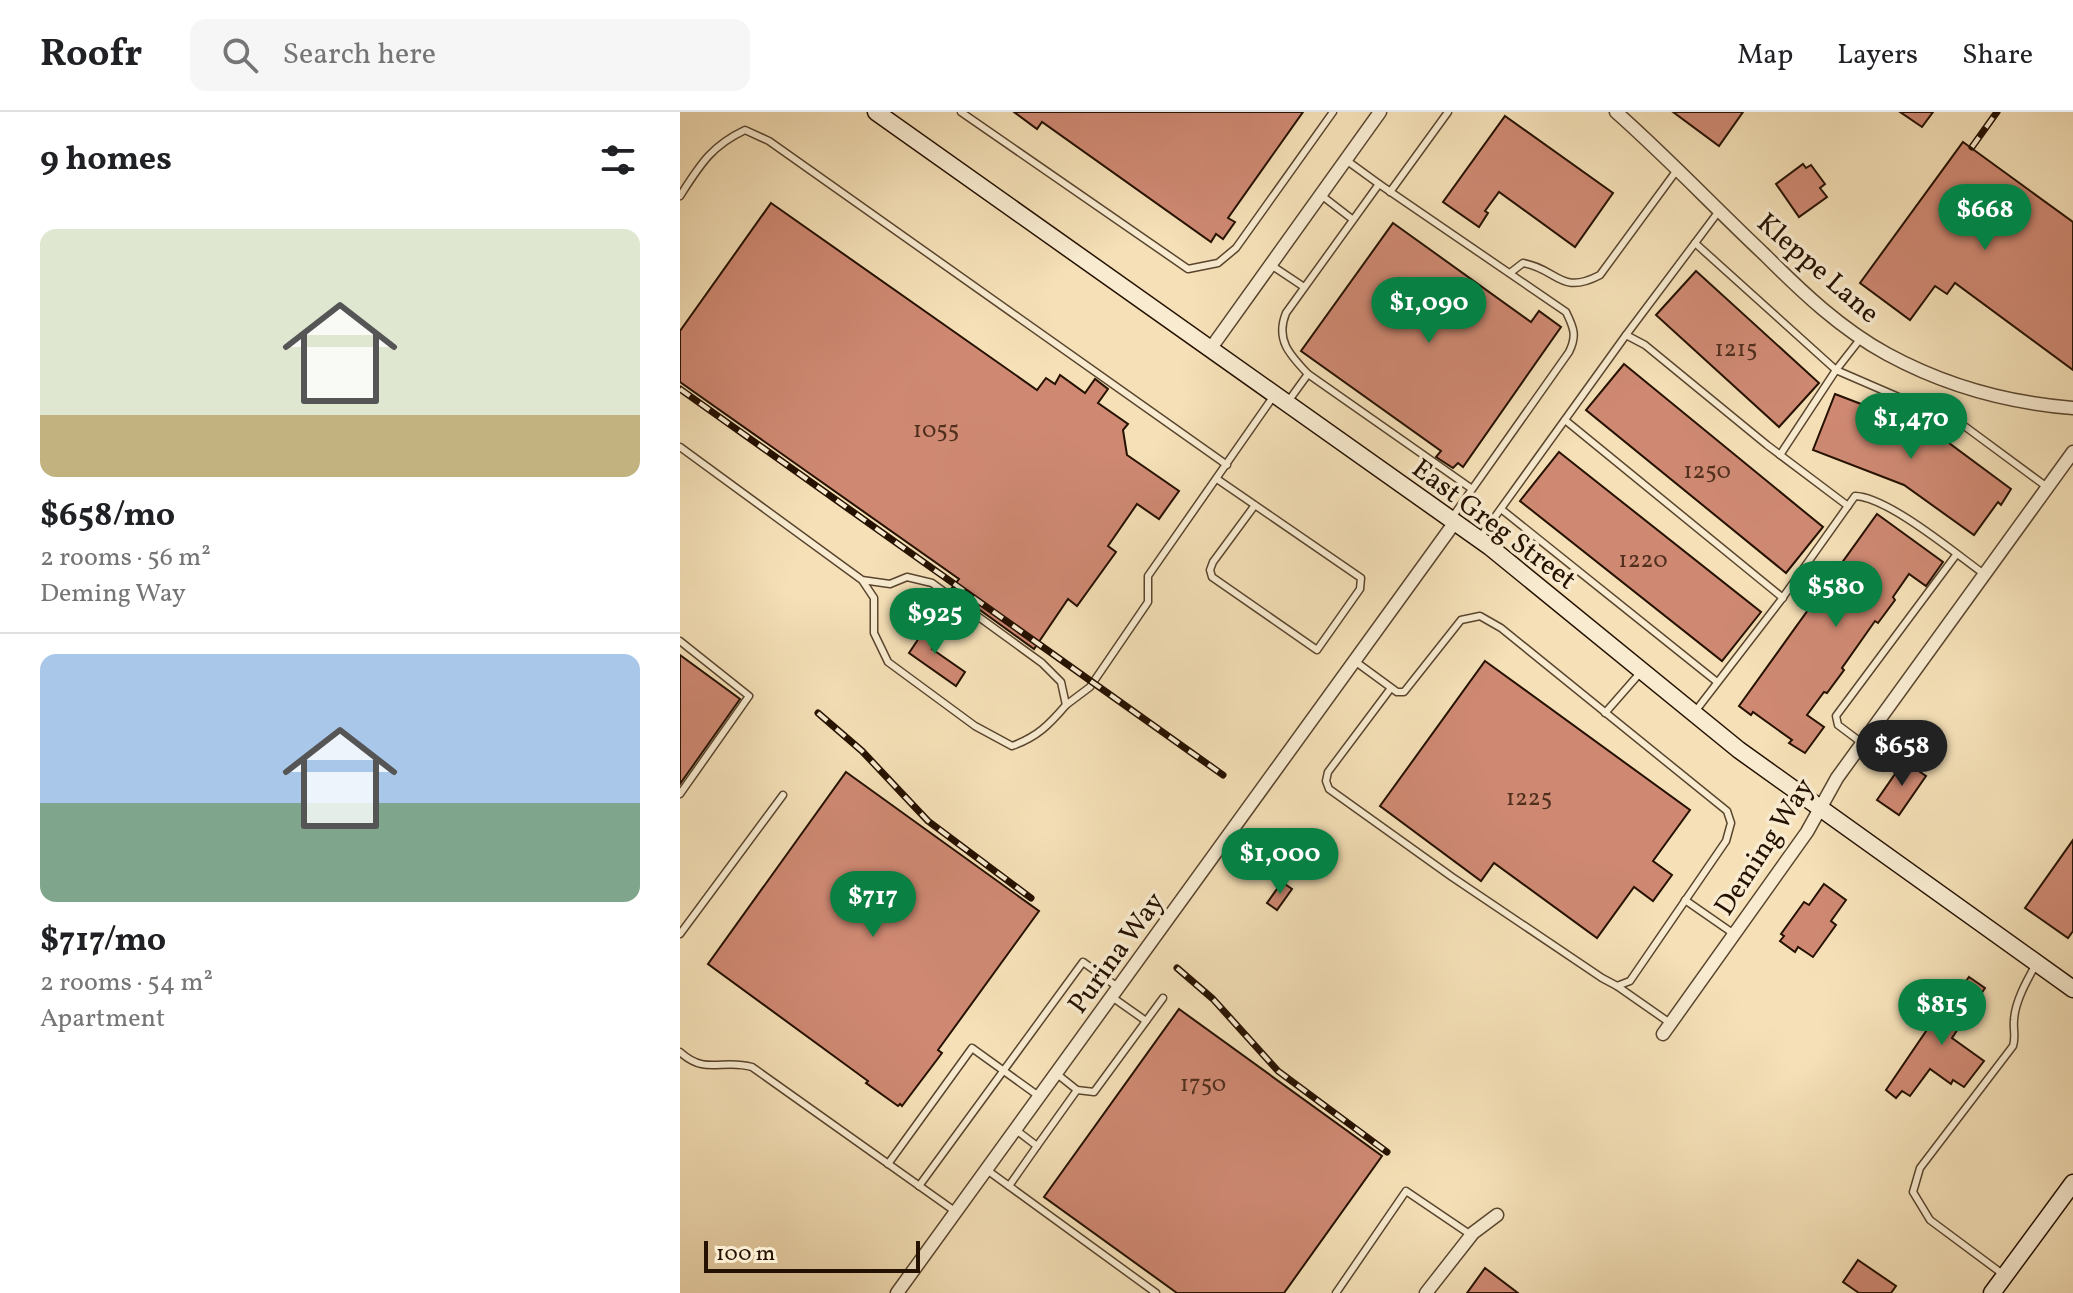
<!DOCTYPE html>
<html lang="en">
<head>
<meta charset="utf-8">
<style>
	:root { --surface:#fff; --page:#f6f6f6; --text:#202124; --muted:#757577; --line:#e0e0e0; --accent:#0b8043 }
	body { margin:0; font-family:Vollkorn,serif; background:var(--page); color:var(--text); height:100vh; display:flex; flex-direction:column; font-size:30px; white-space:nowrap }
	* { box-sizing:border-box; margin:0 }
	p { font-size:26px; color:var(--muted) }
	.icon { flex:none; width:44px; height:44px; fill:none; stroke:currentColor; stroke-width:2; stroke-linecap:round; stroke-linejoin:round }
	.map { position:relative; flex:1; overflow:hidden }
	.side { display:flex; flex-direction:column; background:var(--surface); width:680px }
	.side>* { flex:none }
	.scale { position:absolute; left:24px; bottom:20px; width:216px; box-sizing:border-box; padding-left:8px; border:4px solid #251100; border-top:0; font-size:22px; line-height:28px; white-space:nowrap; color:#251100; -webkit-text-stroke:6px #f8ebd0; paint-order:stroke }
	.price { position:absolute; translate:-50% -68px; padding:0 18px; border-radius:28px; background:var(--accent); color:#fff; font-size:26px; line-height:52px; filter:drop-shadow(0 2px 4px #0008) }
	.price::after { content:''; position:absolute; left:50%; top:48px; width:24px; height:18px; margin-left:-12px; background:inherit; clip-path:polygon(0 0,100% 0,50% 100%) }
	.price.on { background:#222; color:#fff }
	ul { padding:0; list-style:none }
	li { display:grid; align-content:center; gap:16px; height:424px; padding:0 40px }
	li+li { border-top:2px solid var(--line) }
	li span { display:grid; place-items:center; height:248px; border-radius:16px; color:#555 }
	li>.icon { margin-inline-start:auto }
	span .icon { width:144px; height:144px; fill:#fffc; stroke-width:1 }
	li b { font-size:34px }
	h2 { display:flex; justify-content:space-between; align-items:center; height:96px; padding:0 40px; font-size:34px }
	header { display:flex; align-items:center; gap:48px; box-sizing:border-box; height:112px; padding:0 40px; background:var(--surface); border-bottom:2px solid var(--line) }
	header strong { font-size:38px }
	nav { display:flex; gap:44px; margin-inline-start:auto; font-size:28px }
	.search { width:560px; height:72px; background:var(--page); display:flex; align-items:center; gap:20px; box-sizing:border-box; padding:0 28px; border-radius:16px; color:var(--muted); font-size:30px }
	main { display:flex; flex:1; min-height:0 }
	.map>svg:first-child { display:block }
	.building { fill:#cf8973; stroke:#251100; stroke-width:2 }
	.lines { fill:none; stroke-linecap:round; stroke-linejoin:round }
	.lane-casing { stroke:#59452e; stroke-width:9 }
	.street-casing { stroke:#59452e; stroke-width:15 }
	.secondary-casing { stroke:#251100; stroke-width:19 }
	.lane { stroke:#f8ebd0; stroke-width:6 }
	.street { stroke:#f8ebd0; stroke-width:12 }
	.secondary { stroke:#f8ebd0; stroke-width:16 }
	.rail-casing { stroke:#251100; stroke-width:7 }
	.rail { stroke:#f8ebd0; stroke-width:4; stroke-dasharray:12; stroke-linecap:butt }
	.labels { text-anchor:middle; stroke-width:7; stroke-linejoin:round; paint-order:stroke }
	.number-label { font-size:24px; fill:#502f1d }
	.street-label { font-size:28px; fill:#251100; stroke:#f8ebd0 }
</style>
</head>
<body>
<header>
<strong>Roofr</strong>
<div class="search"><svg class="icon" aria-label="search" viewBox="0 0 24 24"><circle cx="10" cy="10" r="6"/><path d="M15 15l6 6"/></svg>Search here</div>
<nav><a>Map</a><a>Layers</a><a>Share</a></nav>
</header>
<main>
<section class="side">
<h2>9 homes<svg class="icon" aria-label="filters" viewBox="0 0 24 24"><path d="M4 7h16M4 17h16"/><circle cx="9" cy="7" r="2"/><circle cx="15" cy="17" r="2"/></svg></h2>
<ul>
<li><span style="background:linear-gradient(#dfe7d0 75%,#c2b280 0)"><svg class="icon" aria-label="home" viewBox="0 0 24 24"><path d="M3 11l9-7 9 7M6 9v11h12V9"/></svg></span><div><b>$658/mo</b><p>2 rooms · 56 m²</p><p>Deming Way</p></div></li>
<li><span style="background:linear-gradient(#a9c7e8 60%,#7fa58c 0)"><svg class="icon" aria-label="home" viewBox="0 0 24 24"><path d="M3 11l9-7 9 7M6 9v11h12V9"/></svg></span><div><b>$717/mo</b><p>2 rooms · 54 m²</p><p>Apartment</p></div></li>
</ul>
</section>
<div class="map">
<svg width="1393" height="1181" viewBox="0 0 1393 1181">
	<rect width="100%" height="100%" fill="#f5e0b7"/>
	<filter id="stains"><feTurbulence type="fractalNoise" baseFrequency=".0025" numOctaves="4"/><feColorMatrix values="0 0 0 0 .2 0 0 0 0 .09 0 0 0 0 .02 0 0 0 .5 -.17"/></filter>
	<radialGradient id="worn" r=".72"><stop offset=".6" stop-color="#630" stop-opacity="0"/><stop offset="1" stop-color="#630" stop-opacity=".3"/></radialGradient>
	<g class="building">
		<polygon points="334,0 623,0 548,106 555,110 543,127 536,122 531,130 362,10 357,17"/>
		<polygon points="993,0 1063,0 1039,34"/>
		<polygon points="1220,0 1253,0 1242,15"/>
		<polygon points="825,4 933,81 895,135 819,80 805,99 808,101 799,115 763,90"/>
		<polygon points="1283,30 1393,110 1393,258 1275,171 1267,182 1255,174 1230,208 1180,171"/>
		<polygon points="1123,52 1126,56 1131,53 1145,72 1140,76 1147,85 1119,105 1096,72"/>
		<polygon points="91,91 357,278 366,266 375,272 380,263 405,281 415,267 428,277 418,291 448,312 443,318 447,343 499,379 479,407 457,392 428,434 436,440 397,494 388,487 354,537 271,477 279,467 0,270 0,219"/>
		<polygon points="713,111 851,210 859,199 881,215 783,355 778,351 773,356 756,345 761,339 621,239"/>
		<polygon points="1016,159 1139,271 1099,315 976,203"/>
		<polygon points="944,252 1143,415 1106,461 906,298"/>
		<polygon points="1155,282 1254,320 1331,377 1321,393 1318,390 1294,423 1224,373 1133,338"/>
		<polygon points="879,340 1081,500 1042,549 840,389"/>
		<polygon points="1197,402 1263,450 1246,474 1229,462 1213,485 1215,488 1198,511 1195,509 1162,556 1164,558 1147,581 1144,580 1127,603 1144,615 1125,641 1109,631 1112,628 1073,600 1071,603 1059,594"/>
		<polygon points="249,511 263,520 252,537 285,560 276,574 229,541"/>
		<polygon points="0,543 60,587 0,672"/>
		<polygon points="805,549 1010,698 973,749 992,763 973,789 954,775 917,826 814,751 801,769 700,694"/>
		<polygon points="1224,649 1246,664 1219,703 1197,688"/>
		<polygon points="166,660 359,799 258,938 262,941 222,994 220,992 218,994 186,971 188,969 28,852"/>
		<polygon points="1393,728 1393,819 1388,826 1345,796"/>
		<polygon points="602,770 612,777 597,798 587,791"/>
		<polygon points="1144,772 1166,788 1151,809 1156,813 1133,845 1118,835 1115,840 1100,829 1104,824 1101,822 1124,790 1129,793"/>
		<polygon points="1289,865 1305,876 1272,926 1304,949 1284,975 1273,968 1271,972 1250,957 1230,984 1222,979 1216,986 1206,978 1257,903 1260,905"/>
		<polygon points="499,897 702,1044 604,1181 497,1181 364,1085"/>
		<polygon points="1178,1148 1216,1174 1211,1181 1179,1181 1163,1170"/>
		<polygon points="805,1156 838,1181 787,1181"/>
	</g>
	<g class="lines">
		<defs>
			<g id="lane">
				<polyline points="281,0 508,157 538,151 556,136 653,0"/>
				<polyline points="666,48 699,72"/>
				<polyline points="710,80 768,0"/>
				<polyline points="641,83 672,107"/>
				<path d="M0,84C20,53 31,34 65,18L89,29L547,353"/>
				<polyline points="1015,131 1156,258 1283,313 1367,375"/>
				<polyline points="591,153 624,175"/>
				<path d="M830,161L843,151C878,157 880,184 920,163L997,58"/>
				<polyline points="946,223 1039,99"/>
				<polyline points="607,291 628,262"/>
				<polyline points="885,308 1103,486"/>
				<path d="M0,335L182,468L194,486V521L208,550L295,614L332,634C357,625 369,613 386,593L381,570L362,551L252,471L227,465L210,472L182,468"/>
				<polyline points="1100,343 1156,258 1181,226"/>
				<path d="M537,367C585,400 633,433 681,466L680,477L637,538L532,465L530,458L533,450L575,393"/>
				<polyline points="821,397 1037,570"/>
				<path d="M771,407L889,240C897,224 894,216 886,200L699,72L606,201C595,228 610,243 628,262L792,377"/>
				<polyline points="799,427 946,223 965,233 1087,333 1168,394"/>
				<polyline points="0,529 69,584 0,682"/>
				<polyline points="676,550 717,580 724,580 781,508 800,504 821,516 1047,699 1051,711 1046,729 950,869 937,874 922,866 772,765 649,677 646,669 648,660 711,576"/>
				<polyline points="386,593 410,575 468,490 468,464 593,285"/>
				<polyline points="925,601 960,561"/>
				<path d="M1014,601L1101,488L1175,384C1208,385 1276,442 1304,462"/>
				<polyline points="1182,631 1158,613 1156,604 1276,443"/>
				<polyline points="1005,788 1054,822"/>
				<polyline points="0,822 103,683"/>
				<polyline points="937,874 990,911"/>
				<polyline points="432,885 466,909"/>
				<path d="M0,940C27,964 41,946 72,955L276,1100"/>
				<polyline points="377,962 397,978 414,980 483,886"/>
				<polyline points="336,1018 357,1034 397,978"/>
				<polyline points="208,1052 292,936 360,985"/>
				<polyline points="307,1058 476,1181"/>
				<polyline points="239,1074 403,850 439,876"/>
				<polyline points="329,1074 357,1034"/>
				<path d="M1324,1163L1250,1108L1233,1080L1240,1056L1333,934C1336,924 1333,918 1334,908C1335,890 1346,870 1355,854"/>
				<polyline points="656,1181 726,1079 791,1123"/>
			</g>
			<g id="street">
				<path d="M936,0C987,45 1035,96 1085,143C1122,180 1161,217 1207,242C1264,273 1329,291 1393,296"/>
				<polyline points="531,236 700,0"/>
				<polyline points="983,922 1127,720 1157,666 1393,340"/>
				<polyline points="217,1181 775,410"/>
				<polyline points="746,1181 793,1121 817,1103"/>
			</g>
			<g id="secondary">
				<polyline points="196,0 810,435 1059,638 1393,877"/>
				<polyline points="1312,1181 1393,1071"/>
			</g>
		</defs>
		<use href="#lane" class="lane-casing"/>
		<use href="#street" class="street-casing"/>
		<use href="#secondary" class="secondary-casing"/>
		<use href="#lane" class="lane"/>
		<use href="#street" class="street"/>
		<use href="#secondary" class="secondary"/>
		<defs>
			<g id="rail">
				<polyline points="1292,35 1317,0"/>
				<polyline points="0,277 543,663"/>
				<polyline points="138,601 182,639 248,709 351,786"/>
				<polyline points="497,856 533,887 598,959 707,1040"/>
			</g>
		</defs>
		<use href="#rail" class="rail-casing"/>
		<use href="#rail" class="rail"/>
	</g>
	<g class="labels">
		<g class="number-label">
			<text x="1056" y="244">1215</text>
			<text x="256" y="325">1055</text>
			<text x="1027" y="366">1250</text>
			<text x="963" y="455">1220</text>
			<text x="849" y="693">1225</text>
			<text x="523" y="979">1750</text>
		</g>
		<g class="street-label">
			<text transform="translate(1139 155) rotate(41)" y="10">Kleppe Lane</text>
			<text transform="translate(815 411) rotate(37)" y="10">East Greg Street</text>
			<text transform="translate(1083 734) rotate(-57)" y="10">Deming Way</text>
			<text transform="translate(435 840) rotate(-54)" y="10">Purina Way</text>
		</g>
	</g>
	<rect width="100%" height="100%" filter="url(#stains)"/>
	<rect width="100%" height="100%" fill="url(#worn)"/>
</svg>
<div class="scale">100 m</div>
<b class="price" style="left:1305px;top:140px">$668</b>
<b class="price" style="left:749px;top:233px">$1,090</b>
<b class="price" style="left:1231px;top:349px">$1,470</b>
<b class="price" style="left:1156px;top:517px">$580</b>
<b class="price" style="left:255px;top:544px">$925</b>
<b class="price on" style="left:1222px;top:676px">$658</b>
<b class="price" style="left:600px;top:784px">$1,000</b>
<b class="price" style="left:193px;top:827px">$717</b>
<b class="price" style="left:1262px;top:935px">$815</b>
</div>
</main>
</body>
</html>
